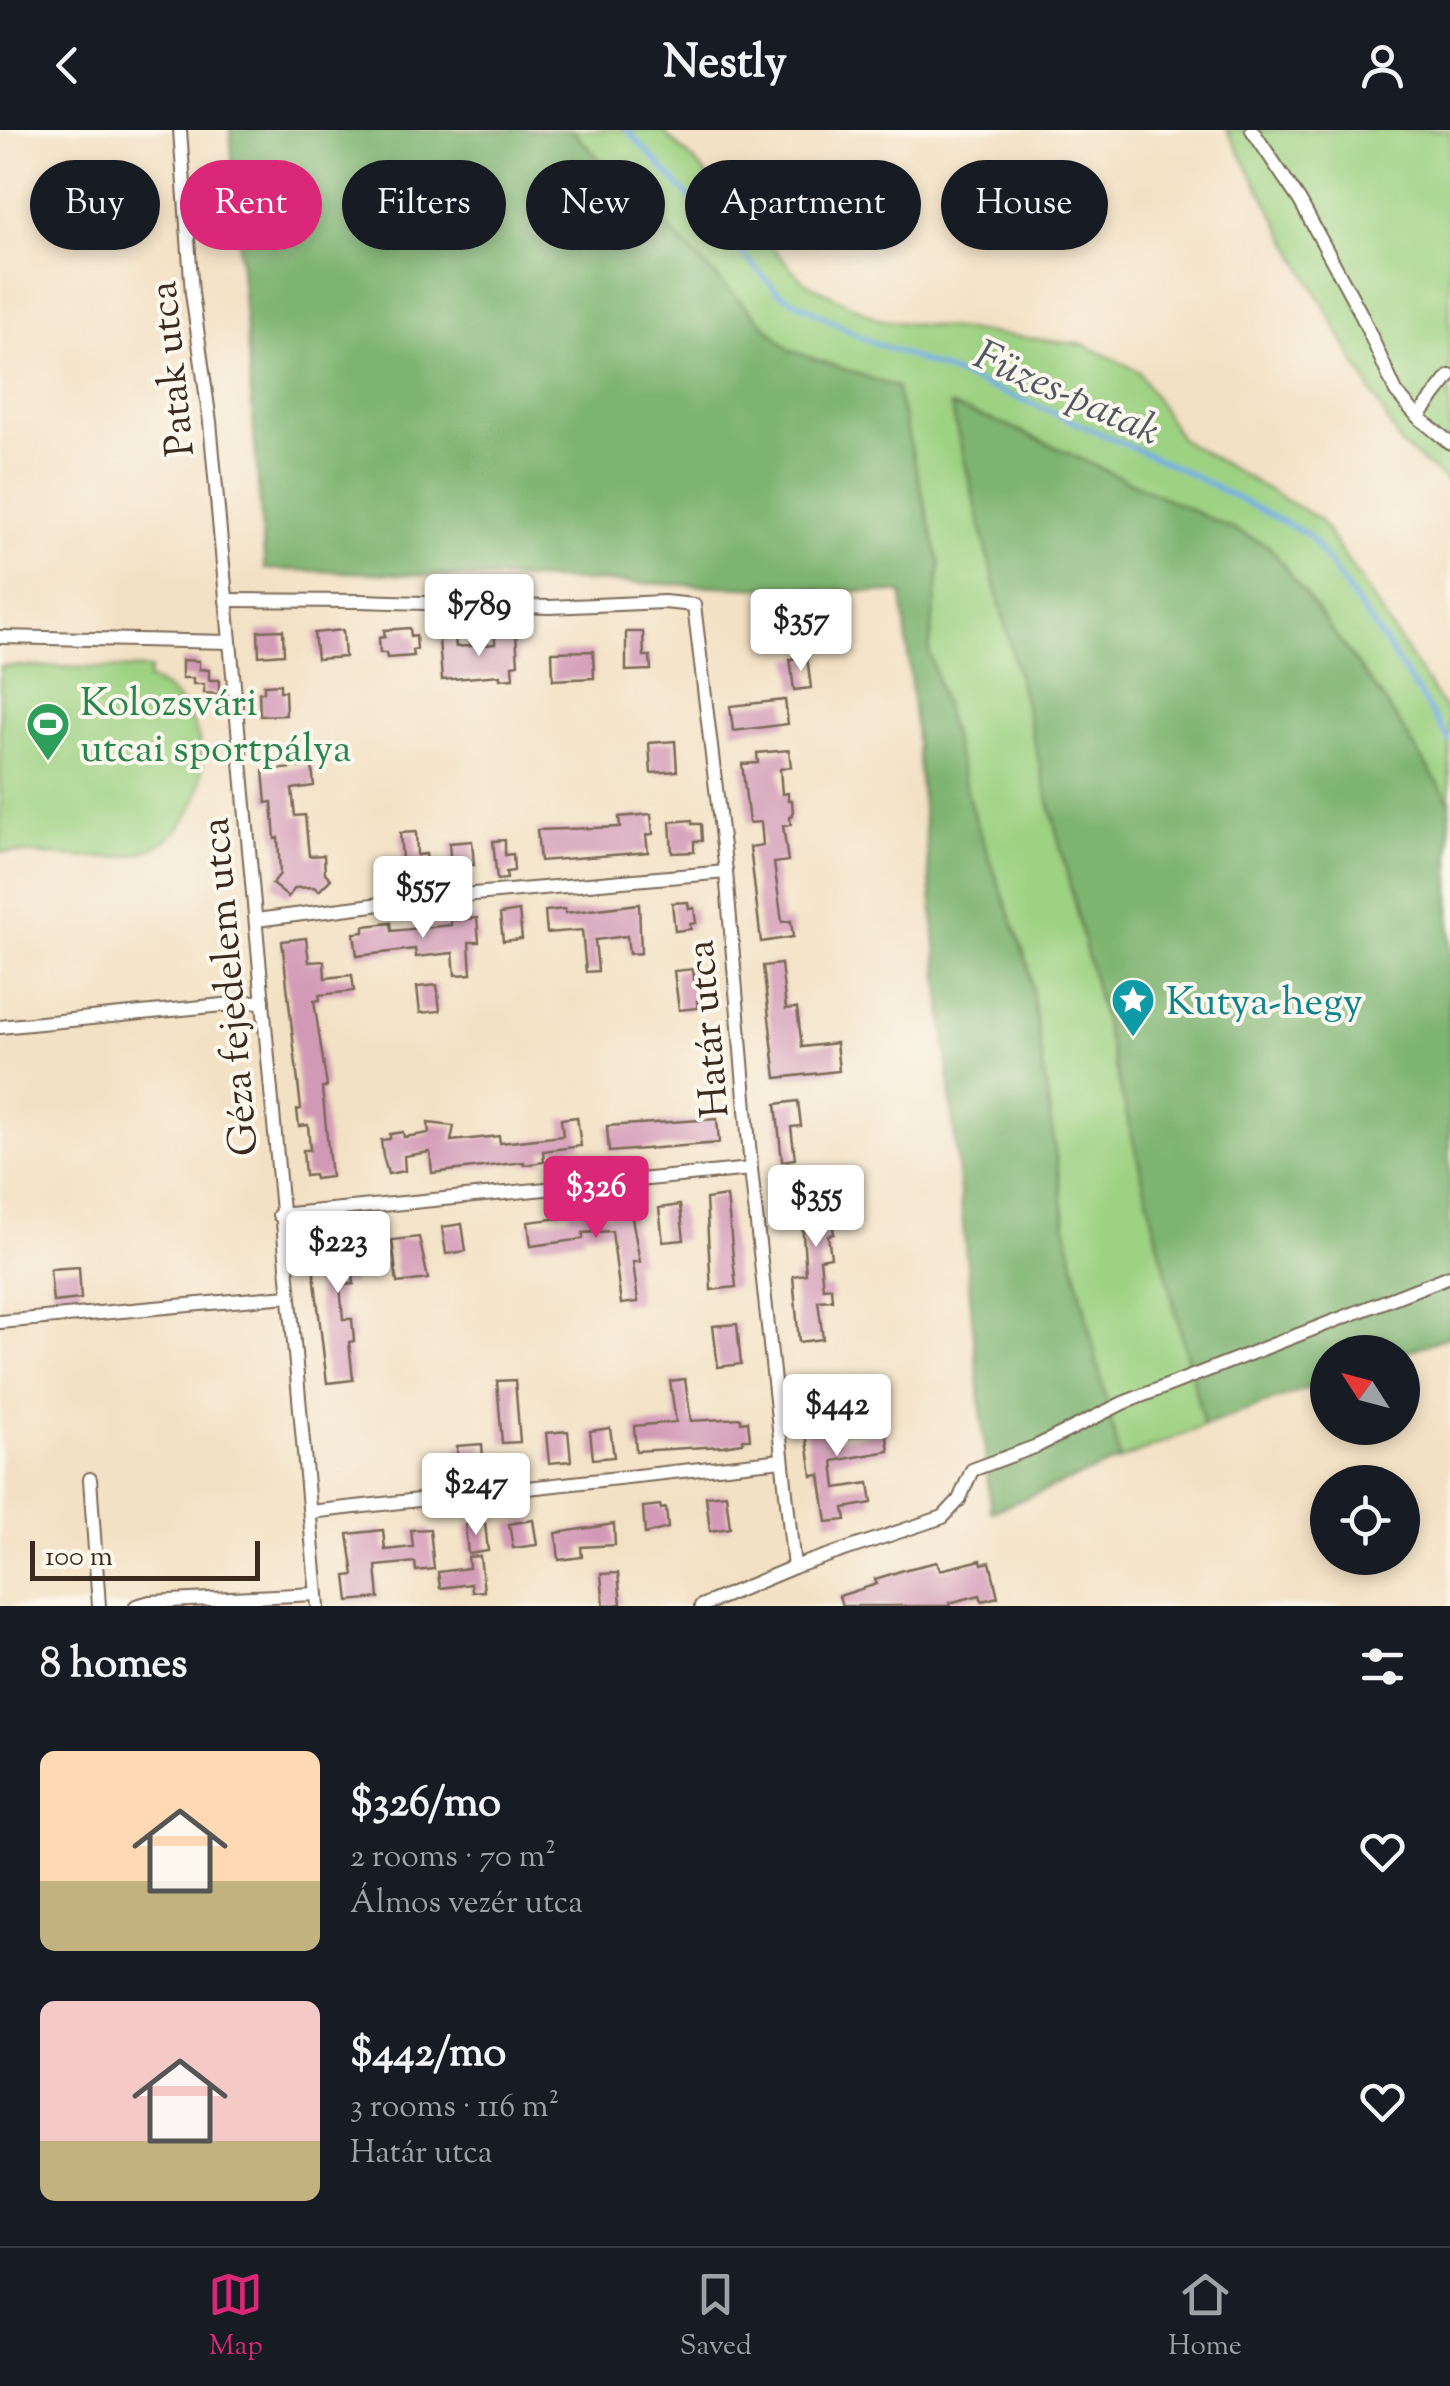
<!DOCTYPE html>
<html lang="en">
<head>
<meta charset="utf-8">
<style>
	:root { --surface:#171b24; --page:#242831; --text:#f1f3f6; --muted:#9ea1a6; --line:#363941; --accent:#db2777 }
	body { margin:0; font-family:"Sorts Mill Goudy",serif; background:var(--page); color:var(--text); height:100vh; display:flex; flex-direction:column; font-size:38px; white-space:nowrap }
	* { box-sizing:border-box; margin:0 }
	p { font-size:32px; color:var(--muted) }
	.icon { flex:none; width:55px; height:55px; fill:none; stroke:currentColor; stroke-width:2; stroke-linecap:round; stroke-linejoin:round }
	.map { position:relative; height:1476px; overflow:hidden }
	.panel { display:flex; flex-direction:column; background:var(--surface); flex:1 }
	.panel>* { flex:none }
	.guide { position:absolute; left:30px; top:30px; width:1390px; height:90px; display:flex; gap:20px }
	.needle { width:65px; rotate:306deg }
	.tools { position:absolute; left:1310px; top:1205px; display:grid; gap:20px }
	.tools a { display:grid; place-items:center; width:110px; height:110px; border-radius:50%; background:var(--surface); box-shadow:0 5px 15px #0003; font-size:50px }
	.scale { position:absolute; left:30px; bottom:25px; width:230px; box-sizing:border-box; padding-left:10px; border:5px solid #3b2a1e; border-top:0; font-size:28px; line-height:35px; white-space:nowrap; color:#3b2a1e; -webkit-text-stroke:8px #fbf7ec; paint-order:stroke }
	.price { position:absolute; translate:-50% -85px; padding:0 22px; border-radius:10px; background:#fff; color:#222; font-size:32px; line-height:65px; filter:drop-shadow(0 2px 5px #0008) }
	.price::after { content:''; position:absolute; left:50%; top:60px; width:30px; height:22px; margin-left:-15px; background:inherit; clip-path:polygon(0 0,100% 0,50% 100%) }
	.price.selected { background:var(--accent); color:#fff }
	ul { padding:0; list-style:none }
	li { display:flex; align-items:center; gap:30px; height:250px; padding:0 40px }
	li span { display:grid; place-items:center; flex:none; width:280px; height:200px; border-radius:15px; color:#555 }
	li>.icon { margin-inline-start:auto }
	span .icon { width:120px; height:120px; fill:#fffc; stroke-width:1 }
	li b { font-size:42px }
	h2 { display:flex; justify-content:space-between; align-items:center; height:120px; padding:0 40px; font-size:42px }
	.tag { padding:0 35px; border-radius:45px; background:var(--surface); box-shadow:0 5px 15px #0003; font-size:35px; line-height:90px }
	.tag.selected { background:var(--accent); color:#fff }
	header { display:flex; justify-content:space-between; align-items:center; height:130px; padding:0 40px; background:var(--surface); font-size:45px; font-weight:800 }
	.dock { display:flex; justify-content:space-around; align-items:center; height:140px; border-top:2px solid var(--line); background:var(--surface); font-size:28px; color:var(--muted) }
	.dock a { display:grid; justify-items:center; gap:5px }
	.dock .selected { color:var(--accent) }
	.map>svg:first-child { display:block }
	.green { fill:#9ed283; stroke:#6c7e50; stroke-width:2.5 }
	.forest { fill:#7eb471; stroke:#5c6f48; stroke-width:2.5 }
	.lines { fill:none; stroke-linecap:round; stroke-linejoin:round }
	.stream { stroke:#78ade5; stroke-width:5 }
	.building { fill:#d299b6 }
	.street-casing { stroke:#7b6a58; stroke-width:16 }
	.street { stroke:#fff; stroke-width:12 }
	.labels { text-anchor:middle; stroke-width:8; stroke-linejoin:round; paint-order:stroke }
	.street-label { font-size:40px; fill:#3b2a1e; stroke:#fbf7ec }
	.leisure-label { font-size:40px; fill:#27864d; stroke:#fbf7ec; text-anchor:start }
	.culture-label { font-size:40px; fill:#0d838f; stroke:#fbf7ec; text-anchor:start }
	.water-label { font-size:42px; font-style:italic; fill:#505864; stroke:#fbf7ec }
</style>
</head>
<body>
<header><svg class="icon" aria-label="back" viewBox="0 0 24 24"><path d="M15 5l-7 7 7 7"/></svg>Nestly<svg class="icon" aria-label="person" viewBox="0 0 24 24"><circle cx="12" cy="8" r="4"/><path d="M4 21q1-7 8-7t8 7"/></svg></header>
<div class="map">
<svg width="1450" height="1476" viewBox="0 0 1450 1476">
	<rect width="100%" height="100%" fill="#fbf7ec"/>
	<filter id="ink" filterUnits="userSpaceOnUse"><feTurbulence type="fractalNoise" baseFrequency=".01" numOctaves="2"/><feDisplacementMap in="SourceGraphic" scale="20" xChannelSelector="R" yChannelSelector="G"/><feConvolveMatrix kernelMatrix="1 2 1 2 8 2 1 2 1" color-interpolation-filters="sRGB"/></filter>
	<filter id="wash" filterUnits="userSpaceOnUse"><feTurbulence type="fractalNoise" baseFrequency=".0048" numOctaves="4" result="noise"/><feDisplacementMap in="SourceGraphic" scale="40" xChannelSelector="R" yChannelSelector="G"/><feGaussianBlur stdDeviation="2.25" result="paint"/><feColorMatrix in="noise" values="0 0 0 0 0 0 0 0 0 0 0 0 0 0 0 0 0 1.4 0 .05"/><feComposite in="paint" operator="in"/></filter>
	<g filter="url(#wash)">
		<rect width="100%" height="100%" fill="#f3e1c5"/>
		<g class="green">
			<polygon points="571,0 661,0 691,28 803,151 881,190 1085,215 1138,241 1181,309 1320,390 1450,587 1450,672 1386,573 1269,416 1009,296 951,277 1204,1296 1120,1330 1067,1103 1028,834 972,680 929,521 940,435 896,258 789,220"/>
			<polygon points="1227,0 1450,0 1450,354 1401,315"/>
			<path d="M0,536L150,539L148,549C226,583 218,707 132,725C101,732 34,723 0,722Z"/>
		</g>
		<g class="forest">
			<polygon points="230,0 571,0 789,220 896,257 940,435 929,521 972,680 1028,834 1067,1103 1120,1330 991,1382 902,463 265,439"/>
			<polygon points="951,276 1009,296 1269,416 1386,573 1450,672 1450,1206 1403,1223 1328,1222 1327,1251 1204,1296"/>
		</g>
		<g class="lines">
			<polyline class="stream" points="627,0 778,162 867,210 1045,279 1178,338 1309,405 1384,511 1450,611"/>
		</g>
		<g id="blocks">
			<g class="building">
				<polygon points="410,498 411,506 416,505 417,519 412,520 413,526 387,528 386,523 380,523 379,508 385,507 384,500"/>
				<polygon points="283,500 284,524 259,526 258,501"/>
				<polygon points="343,500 345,527 317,529 314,503"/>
				<polygon points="626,502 643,502 644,526 650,526 651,540 626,541"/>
				<polygon points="516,504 518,534 512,535 513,548 500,549 500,545 442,550 439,509 455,508 456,517 495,514 495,505"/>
				<polygon points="593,521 594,548 553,550 552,522"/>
				<polygon points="807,527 811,558 794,560 790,529"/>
				<polygon points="182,530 199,531 199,539 209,540 209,550 219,550 219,564 204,563 204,554 193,554 193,548 182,548"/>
				<polygon points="280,554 280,561 285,561 286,585 260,586 259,562 264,562 264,555"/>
				<polygon points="785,570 788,594 733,601 730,576"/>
				<polygon points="675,611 677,641 651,643 649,613"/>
				<polygon points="789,620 791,637 780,639 782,664 788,663 788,670 792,670 793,686 790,687 791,695 783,696 788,731 774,733 782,792 791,791 793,807 761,812 750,717 763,715 761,692 749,693 742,634 758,633 757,623"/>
				<polygon points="312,636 314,656 292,659 295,686 305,685 309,726 324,725 325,743 331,749 319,761 314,757 295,758 288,767 272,754 280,744 278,708 275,709 272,672 266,673 263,641"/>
				<polygon points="651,684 653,704 646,705 648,722 540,731 537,700 620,697 619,687"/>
				<polygon points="692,690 692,694 701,694 702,711 694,711 694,722 672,723 670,692"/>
				<polygon points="416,702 417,725 426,724 428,741 403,742 400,703"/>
				<polygon points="505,710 505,725 513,724 514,741 506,742 507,749 497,750 493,711"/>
				<polygon points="472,711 474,735 451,737 449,713"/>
				<polygon points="688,772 689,779 694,778 696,793 690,794 691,799 675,801 672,773"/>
				<polygon points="639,774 641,823 629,824 627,806 595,810 598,841 586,842 582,800 547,803 545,781 565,779 565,783"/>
				<polygon points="519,781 522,809 503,811 500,784"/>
				<polygon points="477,788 479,812 469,812 471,844 455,845 453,823 416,827 415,819 357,826 354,803 364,802 364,796 391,793 392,801 451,795 451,790"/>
				<polygon points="306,808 309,832 324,831 325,848 352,845 354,861 319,865 320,870 314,871 327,957 322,958 331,1047 315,1049 314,1045 305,1046 303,1020 310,1020 308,995 299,996 297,980 301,979 282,811"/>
				<polygon points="781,834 786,879 797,878 802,917 836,913 839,941 776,948 763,836"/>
				<polygon points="693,839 695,857 700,856 701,871 697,871 698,878 679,880 674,841"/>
				<polygon points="437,855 440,881 420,883 417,857"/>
				<polygon points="798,971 801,996 791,997 795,1029 782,1031 776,974"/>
				<polygon points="577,987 581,1016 543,1021 544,1032 524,1035 524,1032 432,1043 430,1022 404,1026 405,1041 388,1044 383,1026 381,1010 390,1009 390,1004 403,1002 404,1007 429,1003 428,993 454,996 451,1011 499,1006 500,1013 563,1006 561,989"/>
				<polygon points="717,989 719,1013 609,1022 607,996"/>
				<polygon points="849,1046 851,1063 839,1064 840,1076 830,1077 834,1104 828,1105 831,1127 820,1129 823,1158 831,1157 832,1170 818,1171 823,1209 799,1212 793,1146 806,1144 799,1051"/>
				<polygon points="727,1066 736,1157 711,1160 706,1069"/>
				<polygon points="680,1075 684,1110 663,1112 659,1078"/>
				<polygon points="591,1079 591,1086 631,1082 640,1132 633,1132 638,1172 621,1174 612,1101 583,1103 583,1109 531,1116 528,1092 569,1087 569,1081"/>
				<polygon points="462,1094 466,1121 446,1124 442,1097"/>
				<polygon points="380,1100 382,1120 351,1123 354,1154 340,1155 343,1189 352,1189 354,1211 349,1212 353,1250 327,1253 310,1109"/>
				<polygon points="419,1107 428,1149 397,1153 392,1110"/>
				<polygon points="79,1137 81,1169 53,1172 50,1139"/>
				<polygon points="737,1194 741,1234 718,1237 713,1196"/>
				<polygon points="685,1249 691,1291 741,1288 741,1292 748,1291 750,1309 743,1309 743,1313 723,1316 636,1321 634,1296 676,1292 670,1251"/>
				<polygon points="515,1250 520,1312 502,1313 497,1251"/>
				<polygon points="827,1271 832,1310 886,1301 889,1321 833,1331 836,1358 869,1353 872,1373 844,1378 846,1390 827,1392 820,1345 812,1346 802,1274"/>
				<polygon points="610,1298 614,1327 593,1329 590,1301"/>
				<polygon points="568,1301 571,1331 549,1333 546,1303"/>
				<polygon points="482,1314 484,1342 458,1344 457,1316"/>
				<polygon points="726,1364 730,1398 710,1401 706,1366"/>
				<polygon points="660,1375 661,1379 666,1378 668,1398 645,1404 643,1377"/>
				<polygon points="533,1390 537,1415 513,1418 509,1394"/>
				<polygon points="485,1393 488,1421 468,1424 465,1395"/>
				<polygon points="614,1394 615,1415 581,1417 582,1427 559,1430 556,1403"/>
				<polygon points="430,1399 434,1439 416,1441 415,1432 376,1436 379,1468 349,1471 346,1446 354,1445 348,1404 383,1400 385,1420 413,1417 411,1400"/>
				<polygon points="480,1426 484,1461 472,1462 471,1454 440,1458 438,1442 469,1438 468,1427"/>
				<polygon points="981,1430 982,1434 990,1432 998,1467 982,1471 980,1465 949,1473 950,1476 842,1476 839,1466 877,1454 875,1449 907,1439 937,1432 940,1440"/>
				<polygon points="618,1443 621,1474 604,1476 601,1444"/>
			</g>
		</g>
	</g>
	<g filter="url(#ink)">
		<use href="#blocks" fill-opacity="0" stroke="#7b6a58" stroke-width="2.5"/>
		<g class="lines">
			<defs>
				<g id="street">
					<polyline points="180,0 192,163 210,292 318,1476"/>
					<polyline points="1252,0 1300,71 1360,182 1396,262 1418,287 1450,313"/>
					<polyline points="1418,287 1450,246"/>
					<polyline points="226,470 360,471 549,477 664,472 694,475 726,742 751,1039 794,1437"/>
					<polyline points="0,507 230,512"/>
					<polyline points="256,790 428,768 726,742"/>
					<polyline points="0,897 263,871"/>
					<polyline points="279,1085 751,1039"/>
					<polyline points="0,1192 288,1166"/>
					<polyline points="90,1349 99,1476"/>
					<polyline points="310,1382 782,1330"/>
					<polyline points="136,1476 150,1472 316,1464"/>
					<polyline points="701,1476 794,1437 943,1387 959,1370 972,1340 1037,1316 1123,1273 1450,1146"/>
				</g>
			</defs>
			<use href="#street" class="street-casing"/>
			<use href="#street" class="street"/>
		</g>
	</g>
	<defs>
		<symbol id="stadium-pin" viewBox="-11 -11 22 30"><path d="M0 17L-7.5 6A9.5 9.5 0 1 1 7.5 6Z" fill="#2e9e5b" stroke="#fbf7ec"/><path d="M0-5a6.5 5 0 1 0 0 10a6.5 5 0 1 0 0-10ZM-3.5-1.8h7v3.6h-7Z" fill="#fff"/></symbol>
		<symbol id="sight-pin" viewBox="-11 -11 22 30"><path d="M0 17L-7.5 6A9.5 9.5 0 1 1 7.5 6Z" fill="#0f9aa8" stroke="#fbf7ec"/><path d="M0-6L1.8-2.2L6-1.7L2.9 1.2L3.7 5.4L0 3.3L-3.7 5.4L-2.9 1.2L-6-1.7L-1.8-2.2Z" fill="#fff"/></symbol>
	</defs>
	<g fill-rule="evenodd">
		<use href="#stadium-pin" x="23" y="569" width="50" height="68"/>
		<use href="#sight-pin" x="1108" y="845" width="50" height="68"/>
	</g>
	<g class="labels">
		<g class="street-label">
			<text transform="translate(170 239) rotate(-96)" y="14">Patak utca</text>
			<text transform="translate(228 857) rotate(-95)" y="14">Géza fejedelem utca</text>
			<text transform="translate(706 899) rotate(-95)" y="14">Határ utca</text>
		</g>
		<g class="leisure-label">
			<text x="80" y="585">Kolozsvári<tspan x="80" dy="46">utcai sportpálya</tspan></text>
		</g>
		<g class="culture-label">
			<text x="1166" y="884">Kutya-hegy</text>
		</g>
		<g class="water-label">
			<text transform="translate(1068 261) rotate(24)" y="15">Füzes-patak</text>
		</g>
	</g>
</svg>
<div class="tools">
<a><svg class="needle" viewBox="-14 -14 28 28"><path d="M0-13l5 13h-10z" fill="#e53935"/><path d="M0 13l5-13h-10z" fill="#9ea1a6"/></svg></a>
<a><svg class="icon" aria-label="locate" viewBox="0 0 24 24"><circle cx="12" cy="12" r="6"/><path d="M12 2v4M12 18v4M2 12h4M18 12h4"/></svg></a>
</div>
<div class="scale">100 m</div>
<b class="price" style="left:479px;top:529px">$789</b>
<b class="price" style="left:801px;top:544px">$357</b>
<b class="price" style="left:423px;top:811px">$557</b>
<b class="price selected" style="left:596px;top:1111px">$326</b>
<b class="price" style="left:816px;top:1120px">$355</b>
<b class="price" style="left:338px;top:1166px">$223</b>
<b class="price" style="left:837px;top:1329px">$442</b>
<b class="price" style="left:476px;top:1408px">$247</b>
<div class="guide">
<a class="tag">Buy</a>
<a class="tag selected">Rent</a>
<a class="tag">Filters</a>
<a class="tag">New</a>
<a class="tag">Apartment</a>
<a class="tag">House</a>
</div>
</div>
<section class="panel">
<h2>8 homes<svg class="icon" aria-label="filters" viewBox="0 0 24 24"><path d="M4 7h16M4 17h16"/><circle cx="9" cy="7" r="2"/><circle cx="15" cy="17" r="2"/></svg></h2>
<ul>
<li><span style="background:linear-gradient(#ffd9b3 65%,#c2b280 0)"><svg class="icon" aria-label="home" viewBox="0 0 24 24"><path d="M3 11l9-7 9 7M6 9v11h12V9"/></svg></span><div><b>$326/mo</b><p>2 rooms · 70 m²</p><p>Álmos vezér utca</p></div><svg class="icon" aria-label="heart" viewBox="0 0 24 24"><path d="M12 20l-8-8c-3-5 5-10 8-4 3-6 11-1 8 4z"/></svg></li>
<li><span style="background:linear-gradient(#f6c9c9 70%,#c2b280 0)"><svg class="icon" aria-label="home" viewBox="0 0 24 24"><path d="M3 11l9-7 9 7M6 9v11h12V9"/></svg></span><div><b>$442/mo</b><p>3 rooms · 116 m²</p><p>Határ utca</p></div><svg class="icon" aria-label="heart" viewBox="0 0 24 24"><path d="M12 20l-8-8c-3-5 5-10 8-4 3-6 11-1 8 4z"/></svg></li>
</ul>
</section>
<nav class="dock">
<a class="selected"><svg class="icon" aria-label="map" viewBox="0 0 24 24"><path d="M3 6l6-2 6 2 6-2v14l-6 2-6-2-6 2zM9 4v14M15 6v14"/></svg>Map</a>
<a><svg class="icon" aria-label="saved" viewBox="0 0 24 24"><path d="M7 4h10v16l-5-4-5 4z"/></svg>Saved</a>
<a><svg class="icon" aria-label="home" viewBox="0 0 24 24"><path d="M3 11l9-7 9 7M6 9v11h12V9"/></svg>Home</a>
</nav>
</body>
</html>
